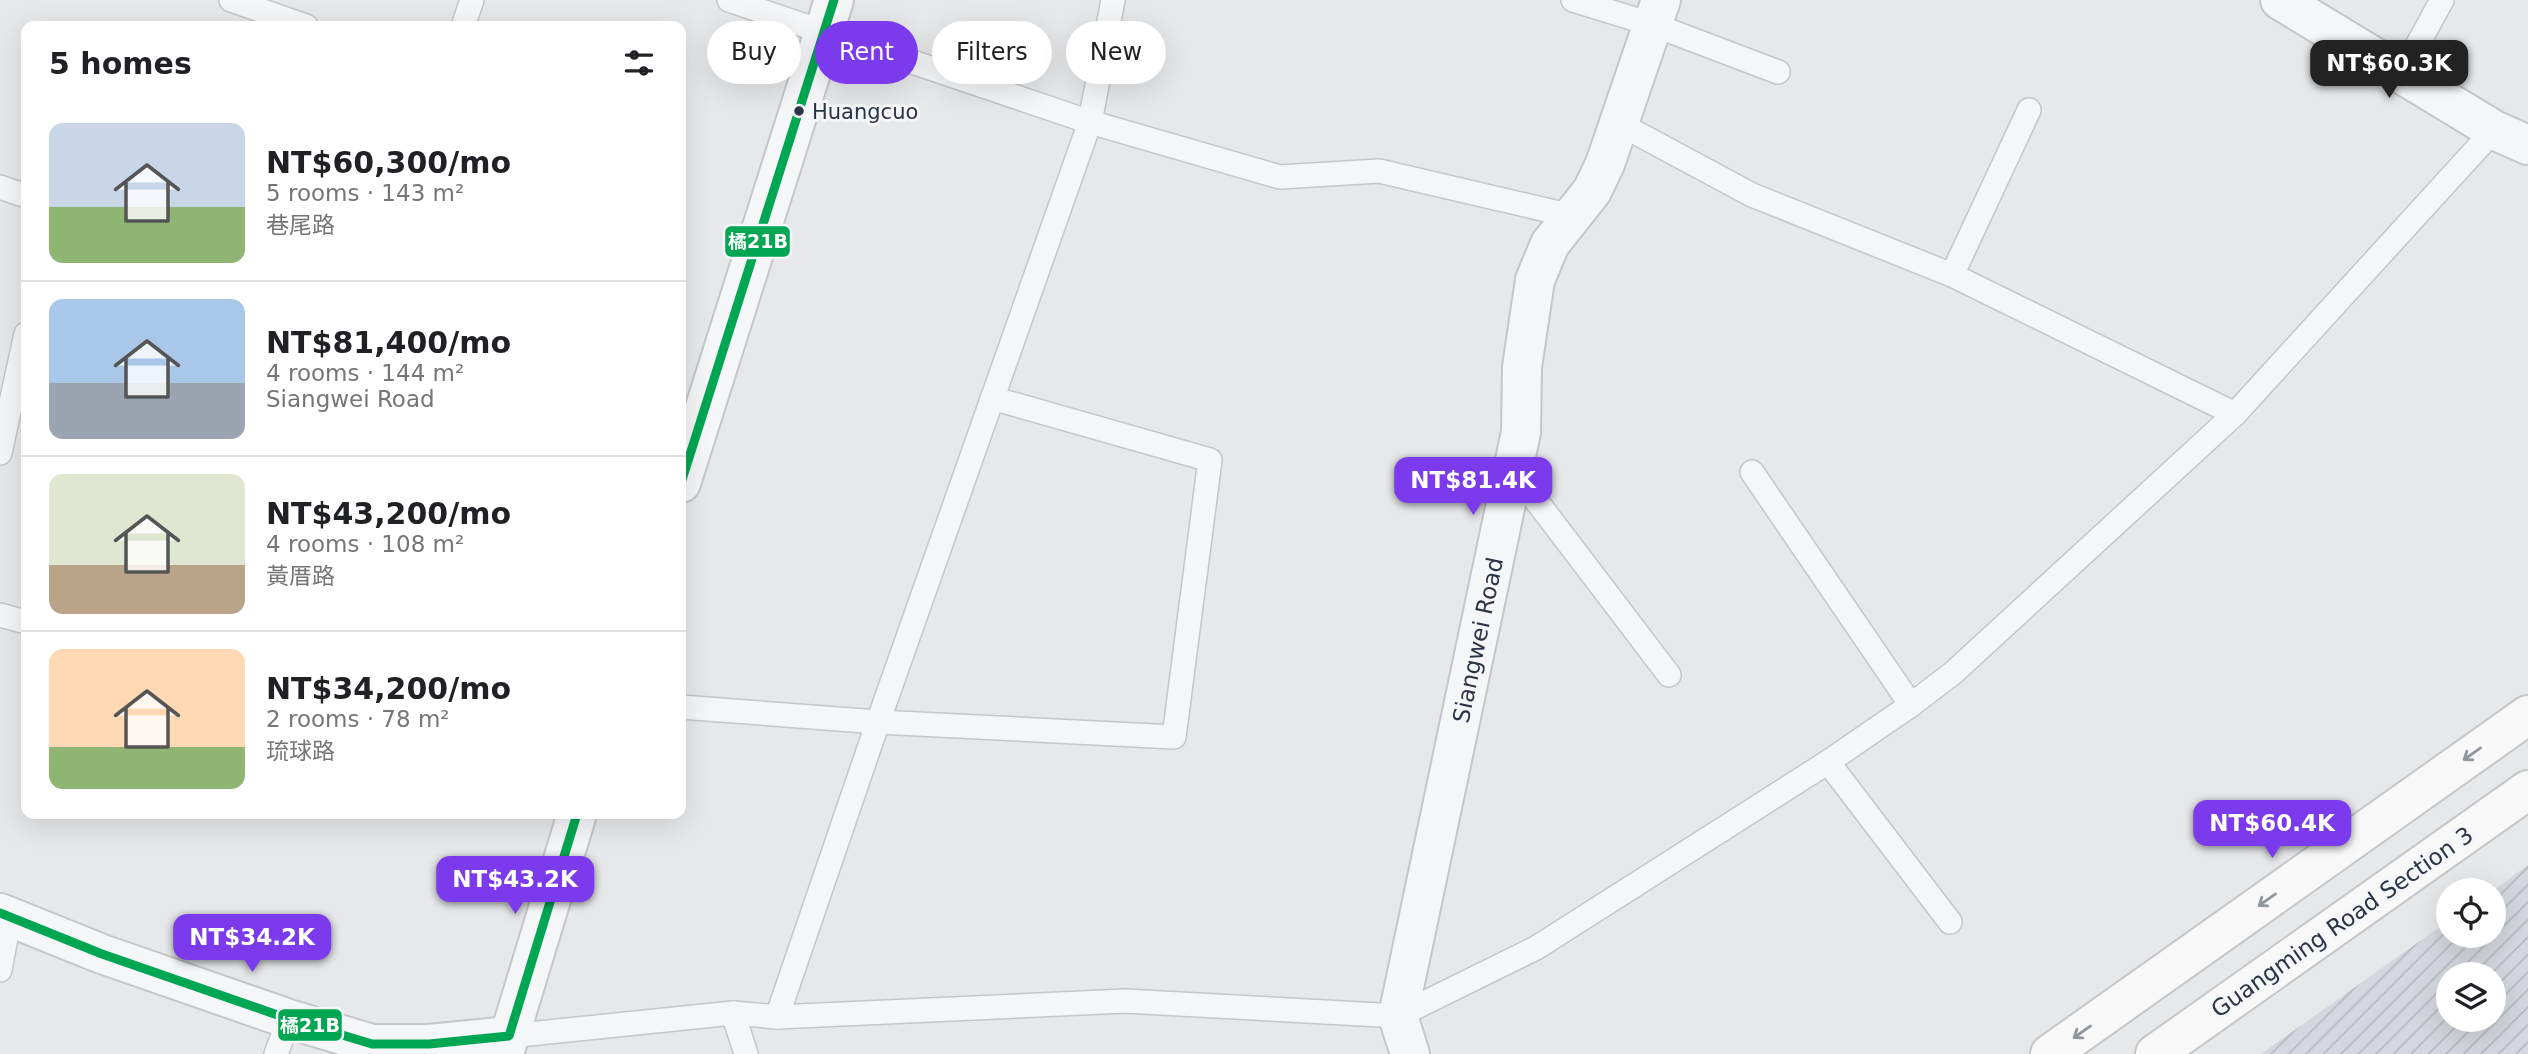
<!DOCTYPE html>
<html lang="en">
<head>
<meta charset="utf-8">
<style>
	:root { --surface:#fff; --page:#f2f2f2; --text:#202124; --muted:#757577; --line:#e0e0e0; --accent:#7c3aed }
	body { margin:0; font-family:"DejaVu Sans","Noto Sans TC",sans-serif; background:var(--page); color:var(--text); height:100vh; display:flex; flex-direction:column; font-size:26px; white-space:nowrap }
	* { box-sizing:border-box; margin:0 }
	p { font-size:23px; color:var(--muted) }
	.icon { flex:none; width:38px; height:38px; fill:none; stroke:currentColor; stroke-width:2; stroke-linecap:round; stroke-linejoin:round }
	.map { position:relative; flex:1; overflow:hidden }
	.side { position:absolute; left:21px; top:21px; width:665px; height:798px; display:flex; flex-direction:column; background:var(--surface); border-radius:14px; box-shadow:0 7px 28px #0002 }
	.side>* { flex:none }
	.guide { position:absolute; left:707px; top:21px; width:665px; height:63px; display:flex; gap:14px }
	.controls { position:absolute; left:2436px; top:878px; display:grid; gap:14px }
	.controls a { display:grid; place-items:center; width:70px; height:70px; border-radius:50%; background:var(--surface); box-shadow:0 7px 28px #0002; font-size:35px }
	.price { position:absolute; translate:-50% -60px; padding:0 16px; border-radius:14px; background:var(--accent); color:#fff; font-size:23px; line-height:46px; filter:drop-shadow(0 2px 4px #0008) }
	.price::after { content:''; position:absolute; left:50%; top:42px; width:21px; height:16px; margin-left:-10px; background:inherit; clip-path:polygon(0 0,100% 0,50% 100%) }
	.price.current { background:#222; color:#fff }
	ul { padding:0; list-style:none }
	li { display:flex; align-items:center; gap:21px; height:175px; padding:0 28px }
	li+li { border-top:2px solid var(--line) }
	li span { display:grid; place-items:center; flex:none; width:196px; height:140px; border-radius:14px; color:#555 }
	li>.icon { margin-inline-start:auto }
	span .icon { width:84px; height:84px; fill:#fffc; stroke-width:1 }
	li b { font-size:30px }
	h2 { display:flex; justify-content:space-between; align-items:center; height:84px; padding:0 28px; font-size:30px }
	.chip { padding:0 24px; border-radius:32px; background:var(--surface); box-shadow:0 7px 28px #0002; font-size:24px; line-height:63px }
	.chip.current { background:var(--accent); color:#fff }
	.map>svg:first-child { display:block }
	.industrial { fill:url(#industrial-furrows); fill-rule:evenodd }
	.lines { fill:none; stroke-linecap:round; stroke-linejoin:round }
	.lane-casing { stroke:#c4c6c8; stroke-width:26 }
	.street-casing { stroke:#c4c6c8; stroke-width:42 }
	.secondary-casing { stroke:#c4c6c8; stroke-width:42 }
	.lane { stroke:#f5f6f7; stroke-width:23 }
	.street { stroke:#f5f6f7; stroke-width:38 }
	.secondary { stroke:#f8f8f8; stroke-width:38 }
	.bus-1-casing { stroke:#f4f6f9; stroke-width:14 }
	.bus-1 { stroke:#00a651; stroke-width:9 }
	.oneway { stroke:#92969e }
	.bus-dot { fill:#2b3445; stroke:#f4f6f9; stroke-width:2.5 }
	.labels { text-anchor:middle; stroke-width:6; stroke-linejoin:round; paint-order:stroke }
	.bus-label { font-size:21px; fill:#2b3445; stroke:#f4f6f9; text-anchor:start }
	.street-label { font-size:23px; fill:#2b3445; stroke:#f4f6f9 }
	.line-badge { stroke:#f4f6f9; stroke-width:2.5 }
	.badge-label { font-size:19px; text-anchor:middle; font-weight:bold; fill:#fff }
</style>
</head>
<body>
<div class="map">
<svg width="2528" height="1054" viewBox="0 0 2528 1054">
	<defs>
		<pattern id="industrial-furrows" width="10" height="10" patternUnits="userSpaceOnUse" patternTransform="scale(1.75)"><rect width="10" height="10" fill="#d4d7dd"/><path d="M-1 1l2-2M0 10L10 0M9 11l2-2" fill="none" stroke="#b6b9bf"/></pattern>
	</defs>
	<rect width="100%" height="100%" fill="#e6e8ea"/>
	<path class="industrial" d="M2528,865V1054H2261L2448,921V936H2494V891H2492ZM2448,975H2494V1020H2448Z"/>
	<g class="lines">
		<defs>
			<g id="lane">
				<polyline points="231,0 306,26"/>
				<polyline points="729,0 1090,122 1280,177 1379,171 1572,216"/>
				<polyline points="1573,0 1654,25 1778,72"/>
				<polyline points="463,26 472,0"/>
				<polyline points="2402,73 2442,0"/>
				<polyline points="1618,123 1752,195 1952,275 2235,414"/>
				<polyline points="0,187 26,196"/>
				<polyline points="1952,275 2029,110"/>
				<polyline points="0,453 26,334"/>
				<polyline points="1513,470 1669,675"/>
				<polyline points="1752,472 1911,705"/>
				<polyline points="0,615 26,622"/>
				<polyline points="681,707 878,722 1174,737 1210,460 992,398"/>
				<polyline points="1828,762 1950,922"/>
				<polyline points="0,970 10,916"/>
				<polyline points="733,1013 746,1054"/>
				<polyline points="777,1017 878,722 1090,122 1113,0"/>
				<polyline points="509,1036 733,1013 777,1017 1125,1001 1398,1016 1536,948 1828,762 1911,705 1953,673 2235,414 2494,130"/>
				<polyline points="276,1054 289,1019"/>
			</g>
			<g id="street">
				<polyline points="2280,0 2494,130 2528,145"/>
				<polyline points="681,483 834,0"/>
				<polyline points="0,913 102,954 289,1019 372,1044 429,1044 509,1036"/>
				<polyline points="504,1054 577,814"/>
				<polyline points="1410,1054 1398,1016 1521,432 1522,367 1535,280 1550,244 1592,191 1605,164 1661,0"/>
			</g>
			<g id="secondary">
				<polyline points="2050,1054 2528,715"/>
				<polyline points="2155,1054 2528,790"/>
			</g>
		</defs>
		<use href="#lane" class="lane-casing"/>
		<use href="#street" class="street-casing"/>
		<use href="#secondary" class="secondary-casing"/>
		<use href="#lane" class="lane"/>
		<use href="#street" class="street"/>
		<use href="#secondary" class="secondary"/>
		<defs>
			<g id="bus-1">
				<polyline points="681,483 834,0"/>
				<polyline points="0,913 102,954 289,1019 372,1044 429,1044 509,1036 577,814"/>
			</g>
		</defs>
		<use href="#bus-1" class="bus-1-casing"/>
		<use href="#bus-1" class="bus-1"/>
	</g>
	<defs><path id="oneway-shaft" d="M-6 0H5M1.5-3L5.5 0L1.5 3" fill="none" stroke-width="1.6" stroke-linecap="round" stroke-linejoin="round" transform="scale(1.75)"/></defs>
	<g class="oneway">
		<use href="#oneway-shaft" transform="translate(2472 754) rotate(145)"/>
		<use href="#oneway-shaft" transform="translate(2267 900) rotate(145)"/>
		<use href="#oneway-shaft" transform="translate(2082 1032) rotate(145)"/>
	</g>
	<circle class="bus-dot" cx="799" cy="111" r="6"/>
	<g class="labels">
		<g class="bus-label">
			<text x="812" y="119">Huangcuo</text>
		</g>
		<g class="street-label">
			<text transform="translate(1478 640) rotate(-78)" y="8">Siangwei Road</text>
			<text transform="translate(2342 922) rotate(-35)" y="8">Guangming Road Section 3</text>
		</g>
	</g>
	<g class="line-badge">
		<rect x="724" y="225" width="67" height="33" rx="7" fill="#00a651"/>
		<rect x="277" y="1008" width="66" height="34" rx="7" fill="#00a651"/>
	</g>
	<g class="badge-label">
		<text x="758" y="248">橘21B</text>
		<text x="310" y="1032">橘21B</text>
	</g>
</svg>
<div class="controls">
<a><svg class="icon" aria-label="locate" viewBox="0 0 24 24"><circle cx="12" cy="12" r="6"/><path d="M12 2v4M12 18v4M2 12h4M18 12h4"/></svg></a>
<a><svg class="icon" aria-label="layers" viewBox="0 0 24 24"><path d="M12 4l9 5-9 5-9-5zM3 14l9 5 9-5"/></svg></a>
</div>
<b class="price current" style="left:2389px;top:100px">NT$60.3K</b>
<b class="price" style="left:1473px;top:517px">NT$81.4K</b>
<b class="price" style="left:2272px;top:860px">NT$60.4K</b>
<b class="price" style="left:515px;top:916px">NT$43.2K</b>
<b class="price" style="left:252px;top:974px">NT$34.2K</b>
<div class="guide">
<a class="chip">Buy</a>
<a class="chip current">Rent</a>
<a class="chip">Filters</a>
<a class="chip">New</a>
</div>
<section class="side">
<h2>5 homes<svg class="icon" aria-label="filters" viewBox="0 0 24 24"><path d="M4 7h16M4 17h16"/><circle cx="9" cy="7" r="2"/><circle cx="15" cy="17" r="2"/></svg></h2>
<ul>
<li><span style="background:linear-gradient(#c9d6e8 60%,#8fb573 0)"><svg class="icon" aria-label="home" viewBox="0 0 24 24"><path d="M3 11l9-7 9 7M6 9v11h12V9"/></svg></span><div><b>NT$60,300/mo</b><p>5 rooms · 143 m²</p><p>巷尾路</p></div></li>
<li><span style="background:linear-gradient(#a9c7e8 60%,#9aa5b1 0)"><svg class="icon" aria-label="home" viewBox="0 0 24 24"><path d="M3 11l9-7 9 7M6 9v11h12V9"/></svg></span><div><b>NT$81,400/mo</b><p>4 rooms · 144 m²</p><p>Siangwei Road</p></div></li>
<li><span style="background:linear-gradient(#dfe7d0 65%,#b9a48a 0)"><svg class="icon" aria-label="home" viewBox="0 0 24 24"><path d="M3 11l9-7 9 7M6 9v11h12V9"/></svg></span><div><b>NT$43,200/mo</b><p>4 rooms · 108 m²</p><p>黃厝路</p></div></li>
<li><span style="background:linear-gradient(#ffd9b3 70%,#8fb573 0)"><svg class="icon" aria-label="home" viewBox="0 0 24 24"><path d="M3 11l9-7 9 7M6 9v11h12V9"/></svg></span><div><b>NT$34,200/mo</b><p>2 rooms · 78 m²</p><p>琉球路</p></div></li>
</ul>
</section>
</div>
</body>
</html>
